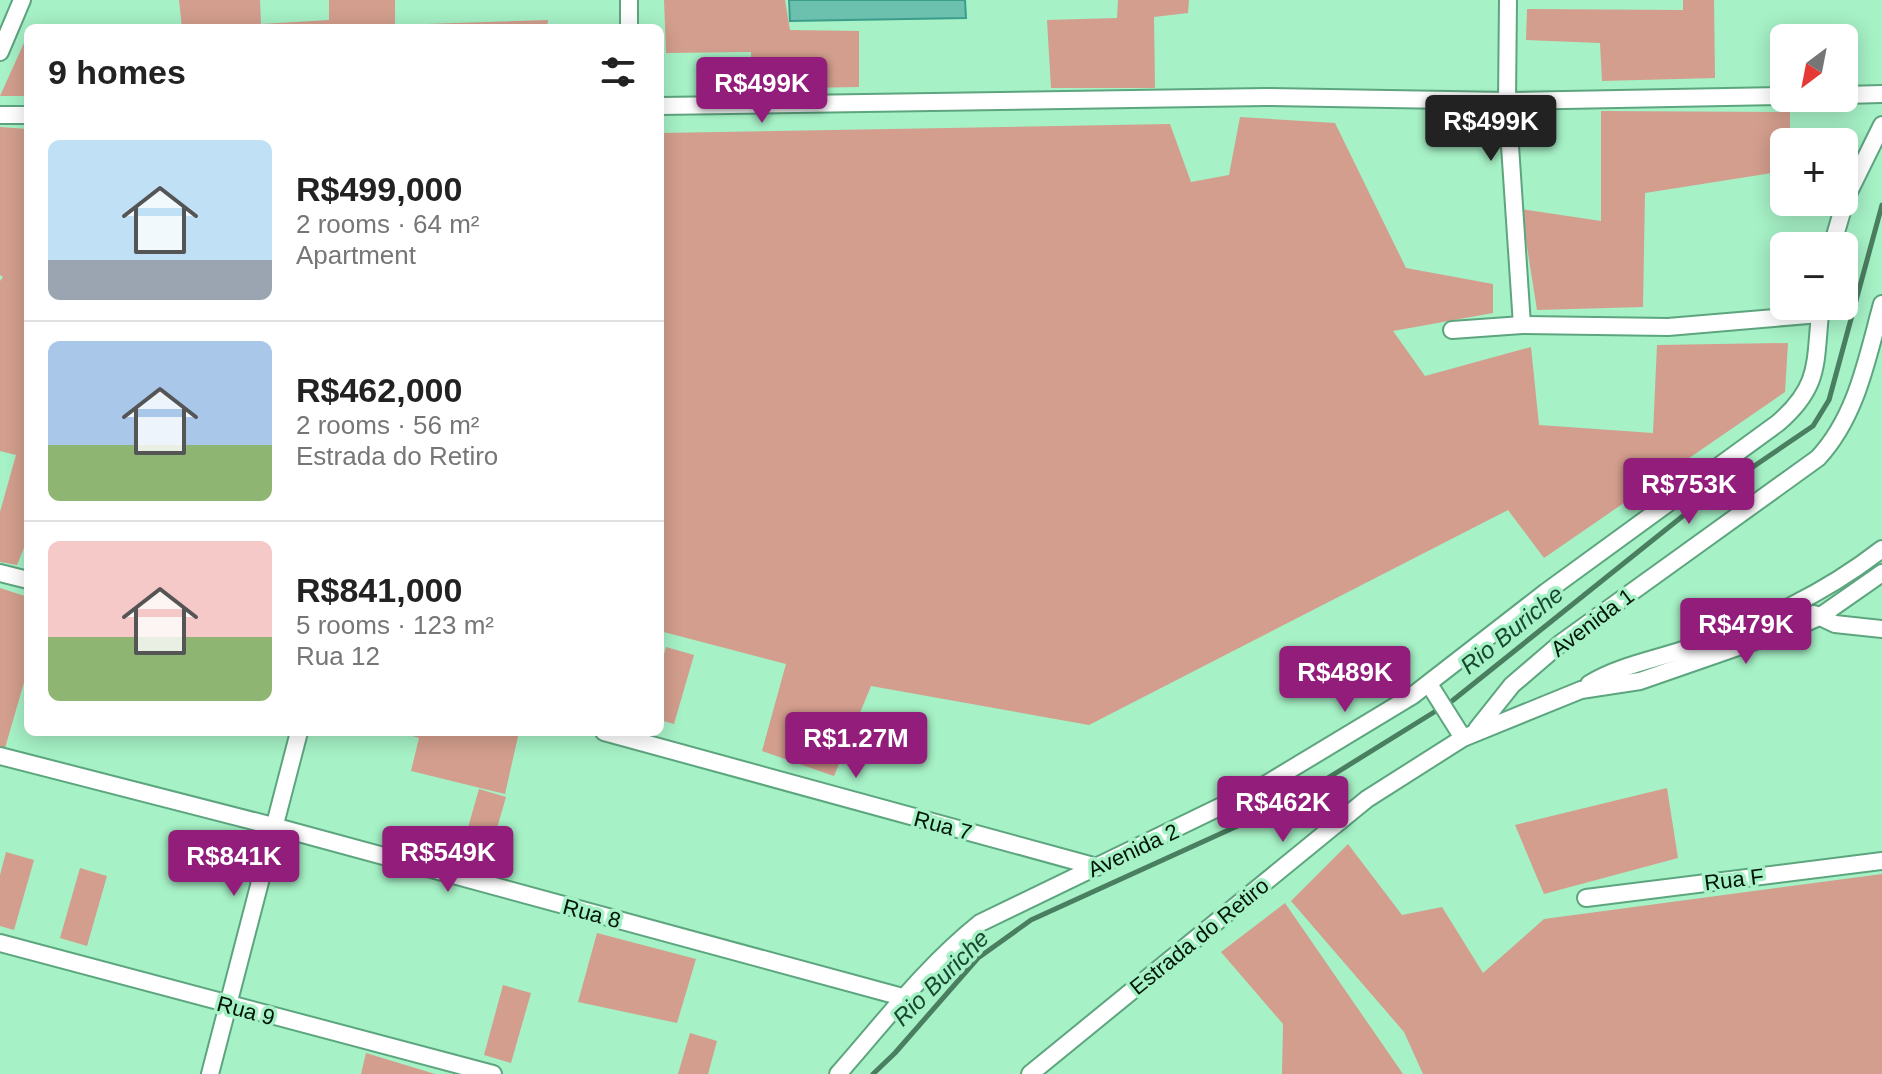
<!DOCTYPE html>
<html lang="en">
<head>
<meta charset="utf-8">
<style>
	:root { --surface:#fff; --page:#f2f2f2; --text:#222; --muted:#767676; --line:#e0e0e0; --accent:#931d7b }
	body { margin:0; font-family:Arial,sans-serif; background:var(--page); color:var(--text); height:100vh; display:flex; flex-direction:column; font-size:30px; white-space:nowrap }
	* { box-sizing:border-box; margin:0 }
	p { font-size:26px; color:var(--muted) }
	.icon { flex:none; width:44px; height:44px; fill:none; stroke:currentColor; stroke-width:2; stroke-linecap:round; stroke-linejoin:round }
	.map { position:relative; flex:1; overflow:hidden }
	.drawer { position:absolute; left:24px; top:24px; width:640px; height:712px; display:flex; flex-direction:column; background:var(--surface); border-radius:12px; box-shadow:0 4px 20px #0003 }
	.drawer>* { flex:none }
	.needle { width:52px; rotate:212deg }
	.controls { position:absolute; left:1770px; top:24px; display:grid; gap:16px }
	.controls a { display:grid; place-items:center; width:88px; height:88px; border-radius:12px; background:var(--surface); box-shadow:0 4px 20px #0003; font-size:40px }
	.price { position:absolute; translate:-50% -68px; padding:0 18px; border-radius:8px; background:var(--accent); color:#fff; font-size:26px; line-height:52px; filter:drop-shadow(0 2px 4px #0008) }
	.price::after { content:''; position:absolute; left:50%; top:48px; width:24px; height:18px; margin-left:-12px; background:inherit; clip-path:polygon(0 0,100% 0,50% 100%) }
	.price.on { background:#222; color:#fff }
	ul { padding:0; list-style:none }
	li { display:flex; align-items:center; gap:24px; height:200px; padding:0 24px }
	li+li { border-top:2px solid var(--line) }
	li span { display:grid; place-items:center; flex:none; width:224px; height:160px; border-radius:12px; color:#555 }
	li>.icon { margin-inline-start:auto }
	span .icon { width:96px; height:96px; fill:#fffc; stroke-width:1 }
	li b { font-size:34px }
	h2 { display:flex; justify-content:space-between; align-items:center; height:96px; padding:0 24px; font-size:34px }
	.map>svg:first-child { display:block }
	.green { fill:#d39e8d }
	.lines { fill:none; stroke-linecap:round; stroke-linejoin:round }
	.stream { stroke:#4a7e60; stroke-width:5 }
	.building { fill:#6bc0ae; stroke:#3d9d8b; stroke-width:2 }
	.minor-casing { stroke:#5da57e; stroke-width:20 }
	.minor { stroke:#fff; stroke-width:16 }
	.labels { text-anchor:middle; stroke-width:7; stroke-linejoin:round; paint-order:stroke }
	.street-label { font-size:22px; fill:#001608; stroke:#a6f1c6 }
	.water-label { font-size:24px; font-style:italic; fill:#174a31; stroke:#a6f1c6 }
</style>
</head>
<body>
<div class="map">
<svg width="1882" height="1074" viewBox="0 0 1882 1074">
	<rect width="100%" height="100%" fill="#a6f1c6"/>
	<g class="green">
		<polygon points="179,0 260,0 261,24 329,20 329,0 395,0 395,25 548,20 547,28 182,28"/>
		<polygon points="664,0 785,0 790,30 859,31 859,87 752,89 751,52 666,53"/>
		<polygon points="1118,0 1189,0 1188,13 1154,17 1155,88 1051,88 1047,20 1117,18"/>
		<polygon points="1683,0 1714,0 1715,78 1602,81 1600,43 1526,40 1527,9 1683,10"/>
		<polygon points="28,34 28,96 0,96"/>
		<polygon points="1601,111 1790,112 1790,142 1784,142 1784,171 1645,193 1643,307 1537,310 1521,209 1601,221"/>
		<polygon points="1240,117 1335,123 1406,268 1493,284 1493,313 1393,331 1425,376 1531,347 1539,425 1653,433 1657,345 1788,343 1785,392 1544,558 1508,510 1089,725 871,686 834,776 762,751 786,664 660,631 660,133 1170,124 1191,182 1229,175"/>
		<polygon points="0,127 28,129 28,538 17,565 0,562 0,512 16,455 0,451 0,281 3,277 0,275"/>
		<polygon points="0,588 28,597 28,679 25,679 5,748 0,746"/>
		<polygon points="666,647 694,655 674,724 660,720 660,669"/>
		<polygon points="399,732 519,732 505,794 411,771 419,738"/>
		<polygon points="1667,788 1678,858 1544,894 1515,825"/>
		<polygon points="479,789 506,797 486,866 459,859"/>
		<polygon points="1348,844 1402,915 1442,907 1483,973 1544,919 1882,874 1882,1074 1423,1074 1404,1032 1291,901"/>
		<polygon points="6,852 34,860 14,930 0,926 0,875"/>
		<polygon points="80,868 107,876 87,946 60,938"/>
		<polygon points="1285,903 1403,1074 1282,1074 1283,1024 1221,952"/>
		<polygon points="597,933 696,959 677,1023 578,1002"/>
		<polygon points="503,985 531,993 511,1063 484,1055"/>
		<polygon points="690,1033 717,1041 708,1074 678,1074"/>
		<polygon points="366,1053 435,1074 361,1074"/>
	</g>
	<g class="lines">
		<polyline class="stream" points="873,1074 895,1053 978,958 1031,920 1286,804 1452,701 1694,507 1813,426 1829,400 1882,205"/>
	</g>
	<polygon class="building" points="789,0 965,0 966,18 790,21"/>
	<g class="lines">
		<defs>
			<g id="minor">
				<polyline points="1508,0 1507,101 1522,325"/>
				<polyline points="629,28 629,0"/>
				<polyline points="0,52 22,0"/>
				<polyline points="1844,95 1882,94"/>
				<polyline points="660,106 1266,97 1507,101 1784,96"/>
				<polyline points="0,115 28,115"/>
				<polyline points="1832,246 1846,198 1882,125"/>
				<polyline points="1452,330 1522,325 1668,327 1820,314"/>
				<polyline points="0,573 28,580"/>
				<polyline points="1814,614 1835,624 1882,629"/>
				<polyline points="1429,684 1463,738"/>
				<path d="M1589,684C1620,665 1658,659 1692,647C1762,622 1823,595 1882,549"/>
				<path d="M1477,729L1512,685L1561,643L1818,458C1857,416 1867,358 1882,304"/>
				<polyline points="604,732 1097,867"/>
				<polyline points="0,756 273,826 906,998"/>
				<polyline points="1586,898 1882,861"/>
				<polyline points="0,943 493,1074"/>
				<polyline points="210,1074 299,732"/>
				<path d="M838,1074C884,1022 926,966 980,923L1263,786L1412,696L1546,592L1778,423C1823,384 1814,360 1821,306"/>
				<polyline points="1030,1074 1367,799 1463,738 1581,690 1640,681 1801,625 1819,617 1882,573"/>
			</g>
		</defs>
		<use href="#minor" class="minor-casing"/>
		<use href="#minor" class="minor"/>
	</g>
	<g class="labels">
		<g class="street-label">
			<text transform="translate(1592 622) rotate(-37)" y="8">Avenida 1</text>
			<text transform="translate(943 825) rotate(15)" y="8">Rua 7</text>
			<text transform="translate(1133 850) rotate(-25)" y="8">Avenida 2</text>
			<text transform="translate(1734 879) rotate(-7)" y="8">Rua F</text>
			<text transform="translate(592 913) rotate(15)" y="8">Rua 8</text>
			<text transform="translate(1199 936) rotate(-39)" y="8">Estrada do Retiro</text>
			<text transform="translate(246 1010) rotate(15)" y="8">Rua 9</text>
		</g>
		<g class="water-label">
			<text transform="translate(1512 630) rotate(-39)" y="8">Rio Buriche</text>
			<text transform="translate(941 978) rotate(-45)" y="8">Rio Buriche</text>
		</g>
	</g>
</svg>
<div class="controls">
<a><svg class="needle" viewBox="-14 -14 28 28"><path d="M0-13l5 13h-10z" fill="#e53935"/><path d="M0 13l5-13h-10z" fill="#767676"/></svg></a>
<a>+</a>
<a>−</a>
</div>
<b class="price" style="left:762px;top:125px">R$499K</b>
<b class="price on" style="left:1491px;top:163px">R$499K</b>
<b class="price" style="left:1689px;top:526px">R$753K</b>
<b class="price" style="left:1746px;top:666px">R$479K</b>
<b class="price" style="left:1345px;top:714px">R$489K</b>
<b class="price" style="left:856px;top:780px">R$1.27M</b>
<b class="price" style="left:1283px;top:844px">R$462K</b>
<b class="price" style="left:448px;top:894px">R$549K</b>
<b class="price" style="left:234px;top:898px">R$841K</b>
<section class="drawer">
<h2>9 homes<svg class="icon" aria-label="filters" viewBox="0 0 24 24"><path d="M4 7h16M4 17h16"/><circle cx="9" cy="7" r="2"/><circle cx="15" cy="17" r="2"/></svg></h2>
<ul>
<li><span style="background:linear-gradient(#bfe0f5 75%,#9aa5b1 0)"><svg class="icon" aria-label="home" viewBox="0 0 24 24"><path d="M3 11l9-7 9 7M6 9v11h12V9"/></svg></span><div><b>R$499,000</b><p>2 rooms · 64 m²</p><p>Apartment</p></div></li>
<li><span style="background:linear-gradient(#a9c7e8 65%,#8fb573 0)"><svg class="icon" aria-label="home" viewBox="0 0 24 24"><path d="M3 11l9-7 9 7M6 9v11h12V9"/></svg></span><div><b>R$462,000</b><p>2 rooms · 56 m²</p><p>Estrada do Retiro</p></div></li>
<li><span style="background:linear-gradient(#f6c9c9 60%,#8fb573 0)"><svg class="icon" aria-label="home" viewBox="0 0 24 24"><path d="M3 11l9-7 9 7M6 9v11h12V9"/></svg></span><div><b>R$841,000</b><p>5 rooms · 123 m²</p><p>Rua 12</p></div></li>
</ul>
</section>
</div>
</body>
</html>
